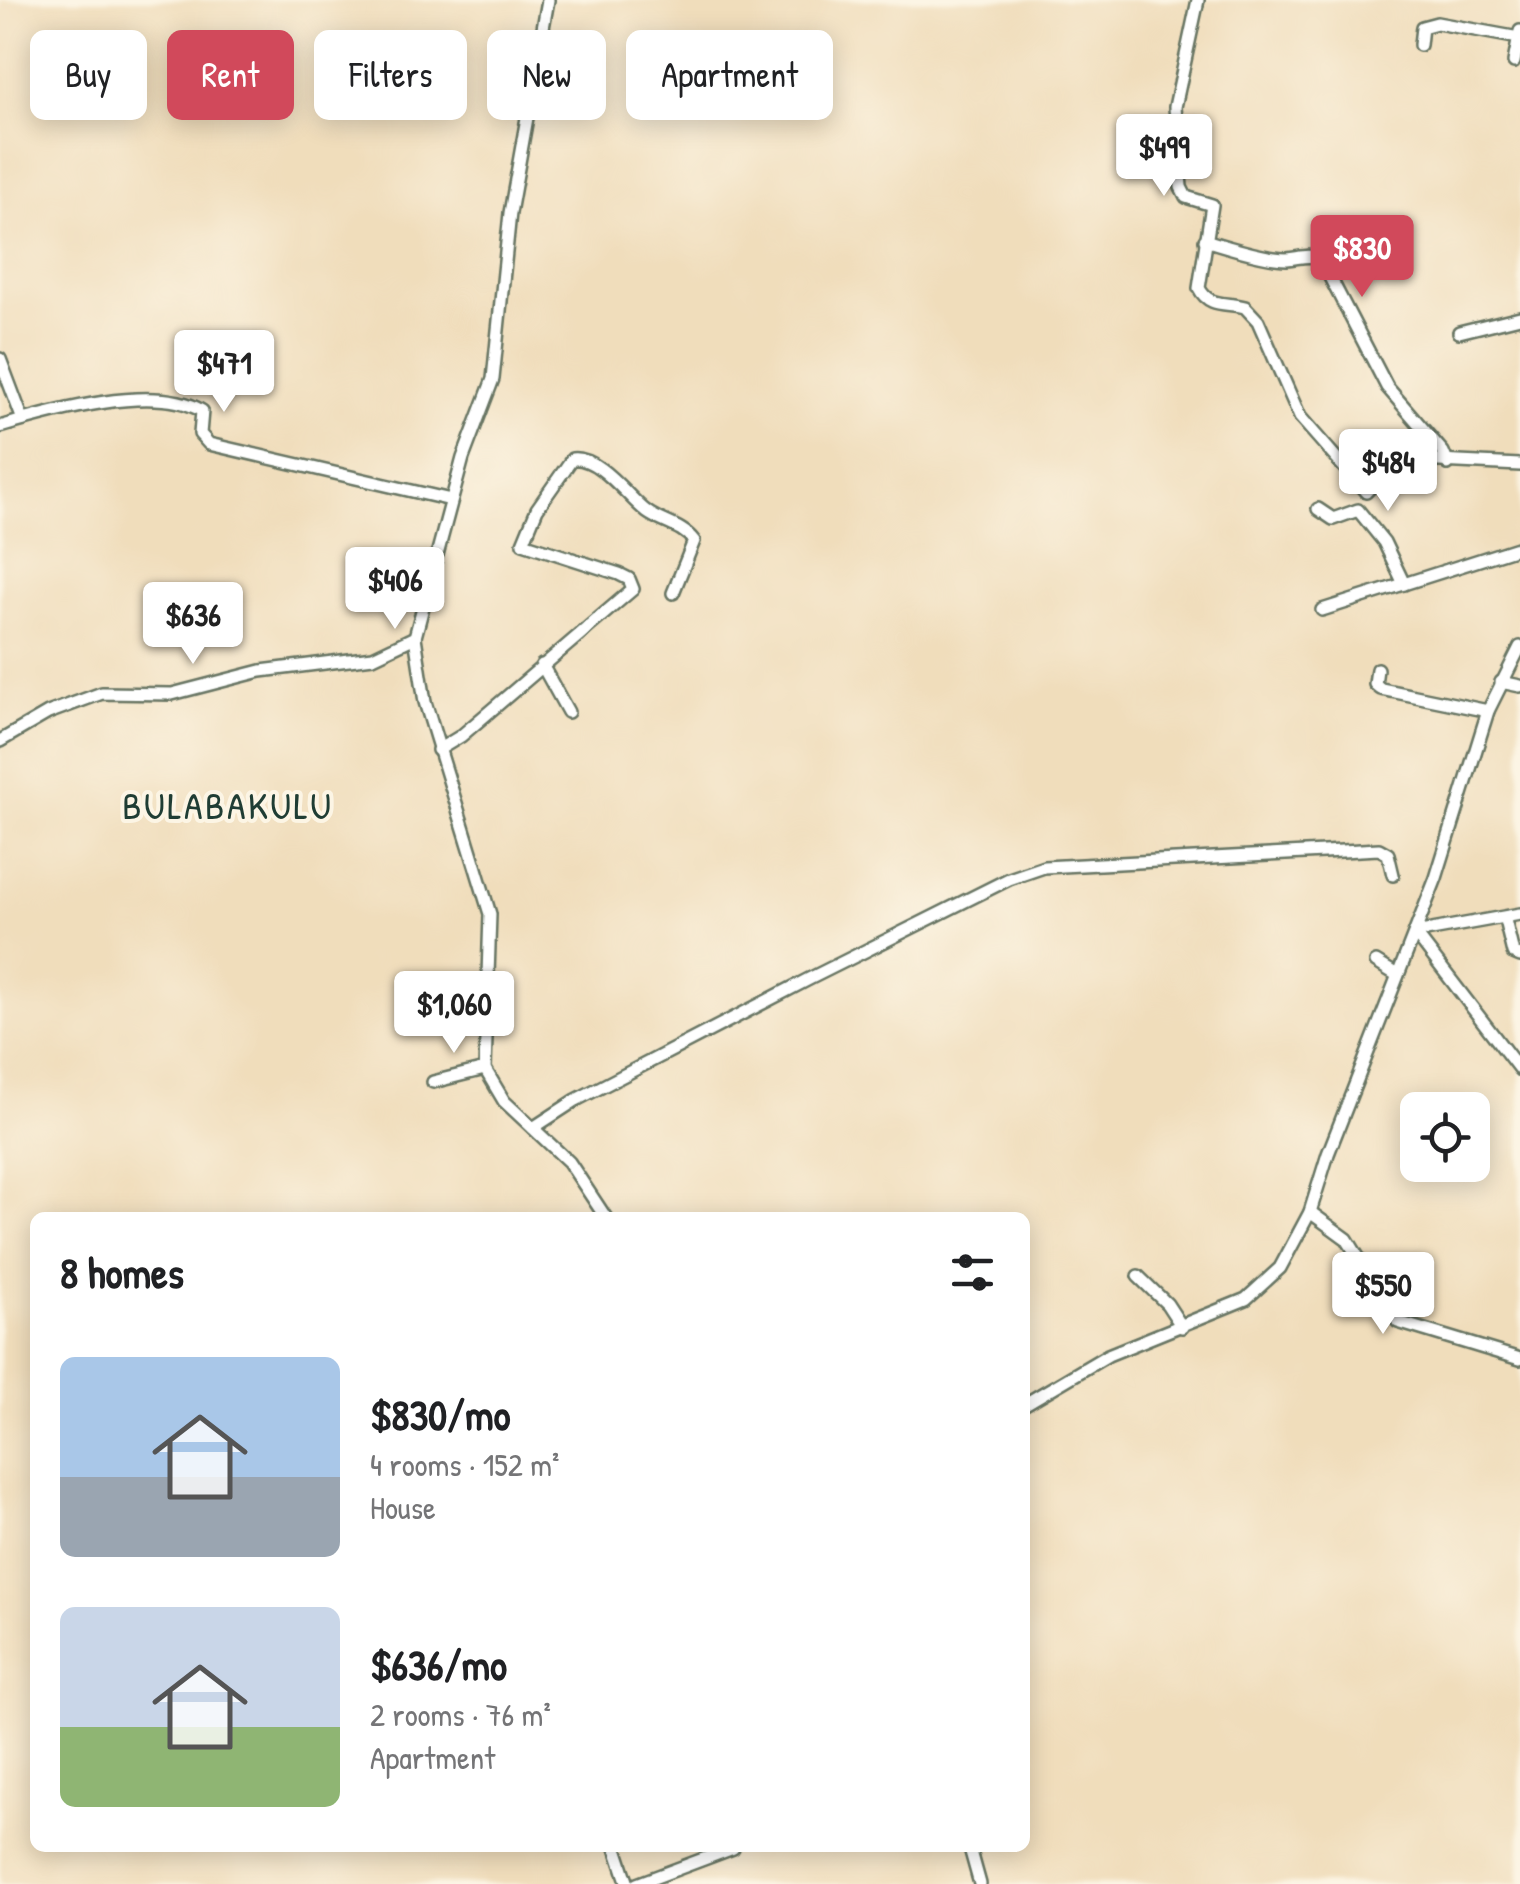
<!DOCTYPE html>
<html lang="en">
<head>
<meta charset="utf-8">
<style>
	:root { --surface:#fff; --page:#f6f6f6; --text:#202124; --muted:#757577; --accent:#d1495b }
	body { margin:0; font-family:"Patrick Hand",sans-serif; background:var(--page); color:var(--text); height:100vh; display:flex; flex-direction:column; font-size:38px; white-space:nowrap }
	* { box-sizing:border-box; margin:0 }
	p { font-size:32px; color:var(--muted) }
	.icon { flex:none; width:55px; height:55px; fill:none; stroke:currentColor; stroke-width:2; stroke-linecap:round; stroke-linejoin:round }
	.map { position:relative; flex:1; overflow:hidden }
	.panel { position:absolute; left:30px; top:1212px; width:1000px; height:640px; display:flex; flex-direction:column; background:var(--surface); border-radius:15px; box-shadow:0 5px 25px #0003 }
	.panel>* { flex:none }
	.hud { position:absolute; left:30px; top:30px; width:1000px; height:90px; display:flex; gap:20px }
	.controls { position:absolute; left:1400px; top:1092px; display:grid; gap:20px }
	.controls a { display:grid; place-items:center; width:90px; height:90px; border-radius:15px; background:var(--surface); box-shadow:0 5px 25px #0003; font-size:50px }
	.price { position:absolute; translate:-50% -85px; padding:0 22px; border-radius:10px; background:#fff; color:#222; font-size:32px; line-height:65px; filter:drop-shadow(0 2px 5px #0008) }
	.price::after { content:''; position:absolute; left:50%; top:60px; width:30px; height:22px; margin-left:-15px; background:inherit; clip-path:polygon(0 0,100% 0,50% 100%) }
	.price.current { background:var(--accent); color:#fff }
	ul { padding:0; list-style:none }
	li { display:flex; align-items:center; gap:30px; height:250px; padding:0 30px }
	li span { display:grid; place-items:center; flex:none; width:280px; height:200px; border-radius:15px; color:#555 }
	li>.icon { margin-inline-start:auto }
	span .icon { width:120px; height:120px; fill:#fffc; stroke-width:1 }
	li b { font-size:42px }
	h2 { display:flex; justify-content:space-between; align-items:center; height:120px; padding:0 30px; font-size:42px }
	.pill { padding:0 35px; border-radius:15px; background:var(--surface); box-shadow:0 5px 25px #0003; font-size:35px; line-height:90px }
	.pill.current { background:var(--accent); color:#fff }
	.map>svg:first-child { display:block }
	.lines { fill:none; stroke-linecap:round; stroke-linejoin:round }
	.minor-casing { stroke:#687563; stroke-width:16 }
	.minor { stroke:#fff; stroke-width:11 }
	.labels { text-anchor:middle; stroke-width:8; stroke-linejoin:round; paint-order:stroke }
	.quarter-label { font-size:38px; letter-spacing:2.5px; fill:#1f3d34; stroke:#fcf5e5 }
</style>
</head>
<body>
<div class="map">
<svg width="1520" height="1884" viewBox="0 0 1520 1884">
	<rect width="100%" height="100%" fill="#fcf5e5"/>
	<filter id="ink" filterUnits="userSpaceOnUse"><feTurbulence type="fractalNoise" baseFrequency=".01" numOctaves="2"/><feDisplacementMap in="SourceGraphic" scale="20" xChannelSelector="R" yChannelSelector="G"/><feConvolveMatrix kernelMatrix="1 2 1 2 8 2 1 2 1" color-interpolation-filters="sRGB"/></filter>
	<filter id="wash" filterUnits="userSpaceOnUse"><feTurbulence type="fractalNoise" baseFrequency=".0048" numOctaves="4" result="noise"/><feDisplacementMap in="SourceGraphic" scale="40" xChannelSelector="R" yChannelSelector="G"/><feGaussianBlur stdDeviation="2.25" result="paint"/><feColorMatrix in="noise" values="0 0 0 0 0 0 0 0 0 0 0 0 0 0 0 0 0 1.4 0 .05"/><feComposite in="paint" operator="in"/></filter>
	<g filter="url(#wash)">
		<rect width="100%" height="100%" fill="#f0ddbb"/>
	</g>
	<g filter="url(#ink)">
		<g class="lines">
			<defs>
				<g id="minor">
					<polyline points="548,0 510,213 493,379 463,458 415,637 425,702 490,914 485,1069 504,1101 569,1162 606,1218"/>
					<path d="M1198,0L1175,107L1181,187L1186,197L1212,205L1199,288C1209,308 1226,302 1245,307L1258,321L1300,417L1366,492L1398,459L1520,465"/>
					<polyline points="1420,45 1422,27 1437,23 1519,38"/>
					<polyline points="1514,62 1520,31"/>
					<path d="M1205,240C1227,247 1265,259 1287,259C1299,258 1309,254 1320,258L1387,387L1443,452L1448,464"/>
					<polyline points="1459,332 1520,317"/>
					<polyline points="0,359 23,420"/>
					<path d="M0,427C50,412 155,382 202,411L200,434L209,444L451,500"/>
					<polyline points="1318,509 1333,519 1358,510 1384,542 1404,584"/>
					<polyline points="1322,610 1520,547"/>
					<polyline points="542,665 568,712"/>
					<polyline points="1377,669 1375,684 1381,689 1488,711"/>
					<polyline points="1501,682 1520,686"/>
					<polyline points="0,741 48,713 102,693 172,694 261,671 373,657 415,637"/>
					<path d="M438,750L461,736L633,589L629,579L619,574L523,543L537,509L572,459C600,456 627,497 647,512C662,523 682,525 694,541L673,593"/>
					<polyline points="1520,914 1415,933 1520,1070"/>
					<polyline points="1505,920 1513,953 1520,956"/>
					<polyline points="1376,962 1397,975"/>
					<polyline points="433,1082 485,1069"/>
					<polyline points="533,1128 576,1100 809,979 1009,879 1044,867 1379,849 1388,854 1393,875"/>
					<polyline points="1310,1212 1347,1239 1398,1322 1520,1359"/>
					<polyline points="1138,1276 1167,1304 1182,1327"/>
					<polyline points="1025,1404 1108,1355 1246,1299 1280,1268 1310,1212 1328,1154 1436,878 1488,711 1520,647"/>
					<polyline points="616,1848 628,1884"/>
					<polyline points="970,1848 980,1884"/>
					<polyline points="637,1884 733,1848"/>
				</g>
			</defs>
			<use href="#minor" class="minor-casing"/>
			<use href="#minor" class="minor"/>
		</g>
	</g>
	<g class="labels">
		<g class="quarter-label">
			<text x="228" y="819">BULABAKULU</text>
		</g>
	</g>
</svg>
<div class="controls">
<a><svg class="icon" aria-label="locate" viewBox="0 0 24 24"><circle cx="12" cy="12" r="6"/><path d="M12 2v4M12 18v4M2 12h4M18 12h4"/></svg></a>
</div>
<b class="price" style="left:1164px;top:199px">$499</b>
<b class="price current" style="left:1362px;top:300px">$830</b>
<b class="price" style="left:224px;top:415px">$471</b>
<b class="price" style="left:1388px;top:514px">$484</b>
<b class="price" style="left:395px;top:632px">$406</b>
<b class="price" style="left:193px;top:667px">$636</b>
<b class="price" style="left:454px;top:1056px">$1,060</b>
<b class="price" style="left:1383px;top:1337px">$550</b>
<div class="hud">
<a class="pill">Buy</a>
<a class="pill current">Rent</a>
<a class="pill">Filters</a>
<a class="pill">New</a>
<a class="pill">Apartment</a>
</div>
<section class="panel">
<h2>8 homes<svg class="icon" aria-label="filters" viewBox="0 0 24 24"><path d="M4 7h16M4 17h16"/><circle cx="9" cy="7" r="2"/><circle cx="15" cy="17" r="2"/></svg></h2>
<ul>
<li><span style="background:linear-gradient(#a9c7e8 60%,#9aa5b1 0)"><svg class="icon" aria-label="home" viewBox="0 0 24 24"><path d="M3 11l9-7 9 7M6 9v11h12V9"/></svg></span><div><b>$830/mo</b><p>4 rooms · 152 m²</p><p>House</p></div></li>
<li><span style="background:linear-gradient(#c9d6e8 60%,#8fb573 0)"><svg class="icon" aria-label="home" viewBox="0 0 24 24"><path d="M3 11l9-7 9 7M6 9v11h12V9"/></svg></span><div><b>$636/mo</b><p>2 rooms · 76 m²</p><p>Apartment</p></div></li>
</ul>
</section>
</div>
</body>
</html>
